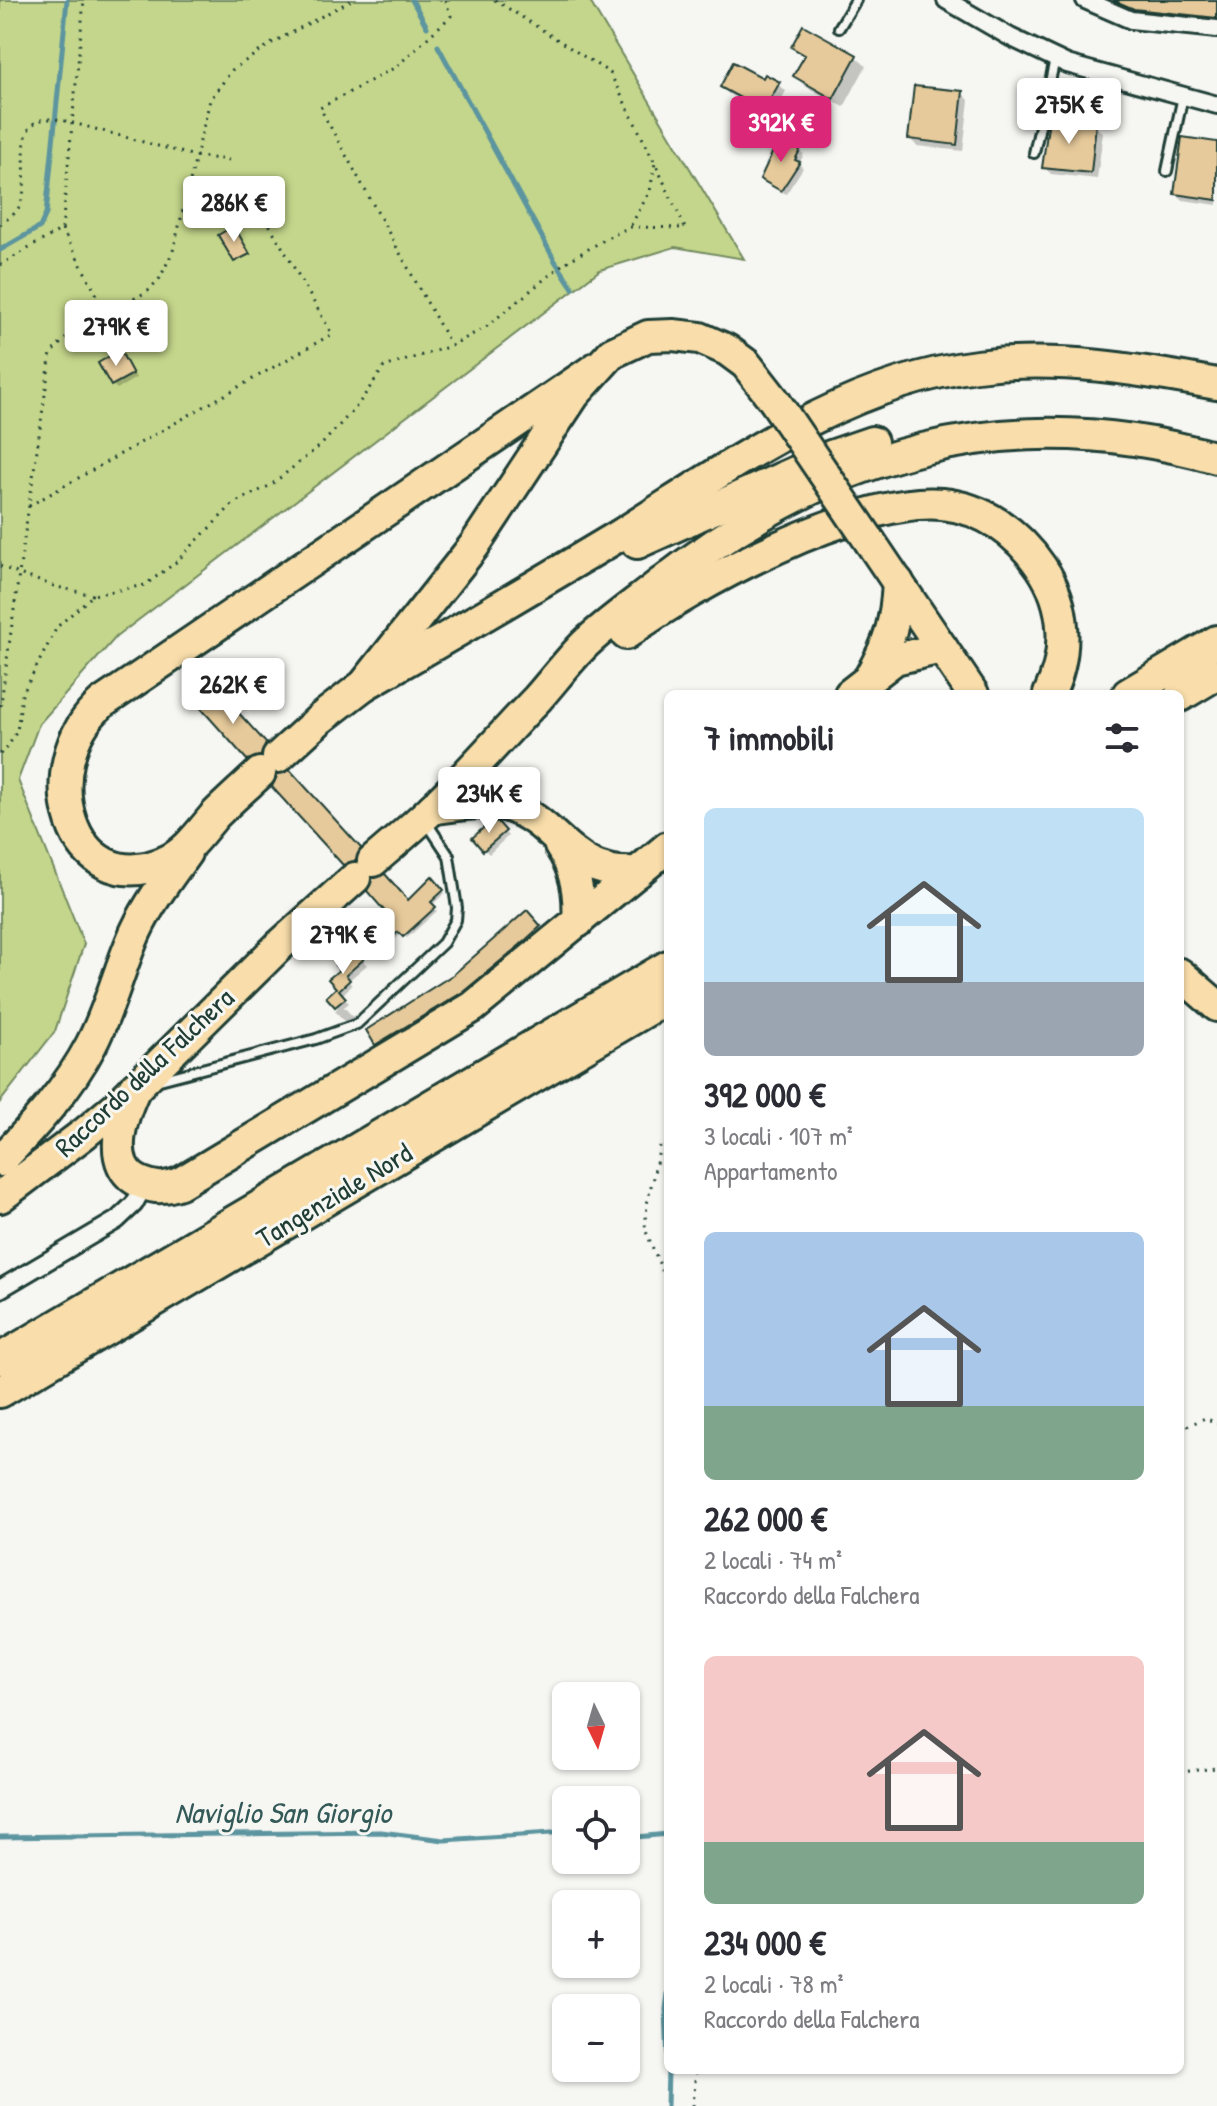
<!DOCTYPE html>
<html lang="it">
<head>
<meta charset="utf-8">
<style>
	:root { --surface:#fff; --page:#f2f2f3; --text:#2b2b33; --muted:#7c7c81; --accent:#db2777 }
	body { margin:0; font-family:"Patrick Hand",sans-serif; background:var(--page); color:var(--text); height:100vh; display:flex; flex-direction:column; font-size:30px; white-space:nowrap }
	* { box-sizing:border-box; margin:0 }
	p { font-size:26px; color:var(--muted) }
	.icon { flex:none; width:44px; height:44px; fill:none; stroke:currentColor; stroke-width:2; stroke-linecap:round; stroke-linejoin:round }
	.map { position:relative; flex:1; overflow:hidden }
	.panel { position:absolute; left:664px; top:690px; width:520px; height:1384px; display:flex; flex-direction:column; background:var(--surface); border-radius:12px; box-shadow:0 2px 6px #0004 }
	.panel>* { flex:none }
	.needle { width:52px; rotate:175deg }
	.fabs { position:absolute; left:552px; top:1682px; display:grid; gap:16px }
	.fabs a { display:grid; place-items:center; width:88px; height:88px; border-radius:12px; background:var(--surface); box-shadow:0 2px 6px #0004; font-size:40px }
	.price { position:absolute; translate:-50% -68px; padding:0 18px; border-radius:8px; background:#fff; color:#222; font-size:26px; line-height:52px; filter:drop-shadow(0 2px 4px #0008) }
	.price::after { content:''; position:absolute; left:50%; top:48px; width:24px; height:18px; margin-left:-12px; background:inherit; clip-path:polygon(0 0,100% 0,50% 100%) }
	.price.selected { background:var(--accent); color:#fff }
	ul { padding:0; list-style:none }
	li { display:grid; align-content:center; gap:16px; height:424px; padding:0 40px }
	li span { display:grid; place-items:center; height:248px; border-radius:12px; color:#555 }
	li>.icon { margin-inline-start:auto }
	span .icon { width:144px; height:144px; fill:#fffc; stroke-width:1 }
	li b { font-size:34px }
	h2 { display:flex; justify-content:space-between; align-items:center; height:96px; padding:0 40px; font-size:34px }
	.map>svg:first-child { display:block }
	.green { fill:#c4d68b; stroke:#728a60; stroke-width:2 }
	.shadow { fill:#0003 }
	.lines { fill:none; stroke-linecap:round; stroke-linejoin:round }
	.stream { stroke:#5c959f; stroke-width:5 }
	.building { fill:#e6ca9b; stroke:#1f3d34; stroke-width:2 }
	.lane-casing { stroke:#1f3d34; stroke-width:14 }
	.street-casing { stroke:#1f3d34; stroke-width:22 }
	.highway-casing { stroke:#1f3d34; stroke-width:36 }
	.path { stroke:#1f3d34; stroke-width:3; stroke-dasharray:2 6; stroke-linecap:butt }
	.lane { stroke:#f6f6f2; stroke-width:8 }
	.street { stroke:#f6f6f2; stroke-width:16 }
	.highway { stroke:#f9deab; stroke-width:30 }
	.highway-bridge-casing { stroke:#1f3d34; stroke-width:36; stroke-linecap:butt }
	.highway-bridge { stroke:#f9deab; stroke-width:30 }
	.labels { text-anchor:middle; stroke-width:6; stroke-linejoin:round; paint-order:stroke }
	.street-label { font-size:28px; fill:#1f3d34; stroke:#f6f6f2 }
	.water-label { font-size:30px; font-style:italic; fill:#335a58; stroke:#f6f6f2 }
</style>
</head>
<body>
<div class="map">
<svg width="1217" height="2106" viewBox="0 0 1217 2106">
	<rect width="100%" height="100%" fill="#f6f6f2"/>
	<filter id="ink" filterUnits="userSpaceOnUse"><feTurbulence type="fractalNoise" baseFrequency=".0125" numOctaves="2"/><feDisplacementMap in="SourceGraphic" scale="16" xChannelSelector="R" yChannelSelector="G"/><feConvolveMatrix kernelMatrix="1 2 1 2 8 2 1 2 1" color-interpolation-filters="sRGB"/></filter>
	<g filter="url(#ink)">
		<polygon class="green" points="0,0 589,0 744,259 675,247 600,270 116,637 39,724 18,780 84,944 55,1031 0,1102"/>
		<g class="shadow">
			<polygon points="1103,0 1217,0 1217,26 1145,18"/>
			<polygon points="794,47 856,57 866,66 844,107 805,86 795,76 805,57"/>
			<polygon points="766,76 786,91 772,117 729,94 722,87 763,81"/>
			<polygon points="962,93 969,100 963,151 917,146 910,139"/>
			<polygon points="1095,126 1103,133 1097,179 1051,174 1044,167"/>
			<polygon points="780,139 804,154 799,164 803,168 786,194 766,183"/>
			<polygon points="1217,144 1217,205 1183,200 1176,193"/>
			<polygon points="124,357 136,378 117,389 113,385"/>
			<polygon points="497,824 508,836 489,854 474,839"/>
			<polygon points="432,879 445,893 432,905 437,911 407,938 402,933 389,945 375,929"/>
			<polygon points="536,922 549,936 386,1053 377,1044"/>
			<polygon points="354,951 367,965 348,981 352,985 342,995 349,1003 344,1007 357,1021 348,1025 335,1011 338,1007 329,997 339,988 341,970"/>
		</g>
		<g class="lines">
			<g class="stream">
				<polyline points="412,0 427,27"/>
				<polyline points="438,46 555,261 573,288"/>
				<polyline points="0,250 40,227 46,214 67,0"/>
				<polyline points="0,1837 381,1832 444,1840 566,1832"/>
				<polyline points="626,1838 668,1834"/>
				<polyline points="668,1994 666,2009 668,2061"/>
				<polyline points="667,2106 668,2070"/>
			</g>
		</g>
		<g class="building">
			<polygon points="1113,0 1217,0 1217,18 1134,9"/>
			<polygon points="803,25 857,55 833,99 793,76 805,55 791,47"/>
			<polygon points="733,62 763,78 765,74 780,82 764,111 720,87"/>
			<polygon points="914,86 963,91 957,145 908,139"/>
			<polygon points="1049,119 1096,124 1091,173 1042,168"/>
			<polygon points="780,136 801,148 795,160 800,162 781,191 760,179"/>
			<polygon points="1182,137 1217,142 1217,200 1174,194"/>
			<polygon points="234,226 250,254 234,262 218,235"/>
			<polygon points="120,350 133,374 111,386 98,363"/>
			<polygon points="217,689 266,743 261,756 247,760 199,706"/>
			<polygon points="290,770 361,848 356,861 343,865 272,787 277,774"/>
			<polygon points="491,821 498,822 506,831 483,851 472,838"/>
			<polygon points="385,874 408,900 432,876 444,890 431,902 436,907 403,937 398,932 385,944 372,929 389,916 367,891 372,878"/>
			<polygon points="527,910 541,926 520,945 463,992 375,1045 366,1030 454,974"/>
			<polygon points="354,948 364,959 346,975 350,980 339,990 346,998 335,1007 326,997 336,988 328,979 339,970 335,965"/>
		</g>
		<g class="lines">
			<defs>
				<g id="lane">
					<polyline points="839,28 856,0"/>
					<polyline points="1034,153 1055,59"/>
					<polyline points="1167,171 1183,96"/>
					<polyline points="156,1081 316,1039 357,1024 443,943 456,920 457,908 449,856 427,823"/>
				</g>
				<g id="street">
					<polyline points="946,0 1010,37 1067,64 1217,105"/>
					<polyline points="1085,0 1131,20 1217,29"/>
					<polyline points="0,1289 117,1220 134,1204 145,1184"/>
				</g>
				<g id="highway">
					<polyline points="637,543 831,456 872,442"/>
					<polyline points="871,543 973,694"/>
					<path d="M626,634C693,584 859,496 942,504C984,508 1018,533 1041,567C1067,605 1069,653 1049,694"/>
					<path d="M871,675C890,641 896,622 898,582"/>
					<path d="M364,685C450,636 535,586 620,535C731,466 844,382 977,366C1059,356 1136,369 1217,384"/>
					<polyline points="850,694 895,659 942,648"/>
					<polyline points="1128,694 1217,641"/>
					<polyline points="1180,696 1217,674"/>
					<polyline points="278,757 321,718 364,685 474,546 574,395 612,353 648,336 673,335 700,338 727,350 746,364 774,400"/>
					<path d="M260,773C245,787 229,801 215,815C201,831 187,852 167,861C68,905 32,763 102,703L599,366"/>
					<path d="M433,808C457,806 485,799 508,806C561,823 568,877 638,872"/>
					<path d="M560,846C576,870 580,893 578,922"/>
					<path d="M373,861C393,844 413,827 432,809C469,774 502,735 537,699C553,681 568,661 585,644C608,622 636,603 661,583C829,452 1007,398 1217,458"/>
					<polyline points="1180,974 1217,1006"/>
					<path d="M136,1086C122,1115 103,1167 142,1183C156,1189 166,1188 180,1183L473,1007L668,847"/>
					<path d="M0,1161C34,1126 68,1089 91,1045C110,1009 119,968 136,931C149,903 168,878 186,853"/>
					<polyline points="0,1197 85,1133 117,1106 278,947 355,878"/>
					<polyline points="0,1359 668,966"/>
					<polyline points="0,1392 668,998"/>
				</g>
			</defs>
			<use href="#lane" class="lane-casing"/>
			<use href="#street" class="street-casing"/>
			<use href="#highway" class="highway-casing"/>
			<g class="path">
				<polyline points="445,0 451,16 396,67 320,108 450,344"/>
				<polyline points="495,0 610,73 655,163"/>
				<path d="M0,224C6,220 16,214 19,207C36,175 2,110 62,120L195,156L229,160"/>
				<polyline points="62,229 107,314 126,343"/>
				<polyline points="0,265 62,229 84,0"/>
				<polyline points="29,506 332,334 261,210"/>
				<polyline points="0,566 19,574 0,710"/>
				<polyline points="93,595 57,587 19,574 51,353 69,335 148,291 160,278 173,251 210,100 232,70 272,43 352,0"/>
				<polyline points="0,754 7,748 17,731 22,695 57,627 93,595 145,585 175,563 234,503 271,485 322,444 357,406 384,367 451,346 486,327 563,264 609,237 630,227 685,228 655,163 650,191 630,227"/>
				<polyline points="660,1146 647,1204 645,1229 668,1285"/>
				<polyline points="1180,1429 1205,1418 1217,1423"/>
				<polyline points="1180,1772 1217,1768"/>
				<polyline points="693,2106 696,2070"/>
			</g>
			<use href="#lane" class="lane"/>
			<use href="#street" class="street"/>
			<use href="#highway" class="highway"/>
			<defs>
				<polyline id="highway-bridge" points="774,400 871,543"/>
			</defs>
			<use href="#highway-bridge" class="highway-bridge-casing"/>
			<use href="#highway-bridge" class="highway-bridge"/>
		</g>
	</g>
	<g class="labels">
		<g class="street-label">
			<text transform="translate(144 1072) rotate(-43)" y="10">Raccordo della Falchera</text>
			<text transform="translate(334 1195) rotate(-31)" y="10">Tangenziale Nord</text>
		</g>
		<g class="water-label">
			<text x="283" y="1823">Naviglio San Giorgio</text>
		</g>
	</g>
</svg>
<div class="fabs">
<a><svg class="needle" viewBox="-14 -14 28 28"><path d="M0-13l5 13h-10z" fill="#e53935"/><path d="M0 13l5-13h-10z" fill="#7c7c81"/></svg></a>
<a><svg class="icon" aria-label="locate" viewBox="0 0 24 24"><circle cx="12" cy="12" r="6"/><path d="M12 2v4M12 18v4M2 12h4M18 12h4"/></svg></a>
<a>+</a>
<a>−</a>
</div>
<b class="price" style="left:1069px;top:146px">275K €</b>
<b class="price selected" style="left:781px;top:164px">392K €</b>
<b class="price" style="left:234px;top:244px">286K €</b>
<b class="price" style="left:116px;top:368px">279K €</b>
<b class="price" style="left:233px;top:726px">262K €</b>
<b class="price" style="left:489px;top:835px">234K €</b>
<b class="price" style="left:343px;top:976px">279K €</b>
<section class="panel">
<h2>7 immobili<svg class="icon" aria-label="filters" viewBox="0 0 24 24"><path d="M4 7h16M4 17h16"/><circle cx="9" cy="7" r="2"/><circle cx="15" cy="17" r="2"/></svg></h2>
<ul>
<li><span style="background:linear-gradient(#bfe0f5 70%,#9aa5b1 0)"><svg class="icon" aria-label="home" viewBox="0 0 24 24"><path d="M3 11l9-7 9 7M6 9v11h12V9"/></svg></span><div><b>392 000 €</b><p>3 locali · 107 m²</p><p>Appartamento</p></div></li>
<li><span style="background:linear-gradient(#a9c7e8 70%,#7fa58c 0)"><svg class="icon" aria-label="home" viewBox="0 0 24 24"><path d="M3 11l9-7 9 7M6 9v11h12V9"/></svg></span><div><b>262 000 €</b><p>2 locali · 74 m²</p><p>Raccordo della Falchera</p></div></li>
<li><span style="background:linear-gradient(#f6c9c9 75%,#7fa58c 0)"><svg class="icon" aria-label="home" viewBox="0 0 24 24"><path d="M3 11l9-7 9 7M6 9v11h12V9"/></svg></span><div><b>234 000 €</b><p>2 locali · 78 m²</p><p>Raccordo della Falchera</p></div></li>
</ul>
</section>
</div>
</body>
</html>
